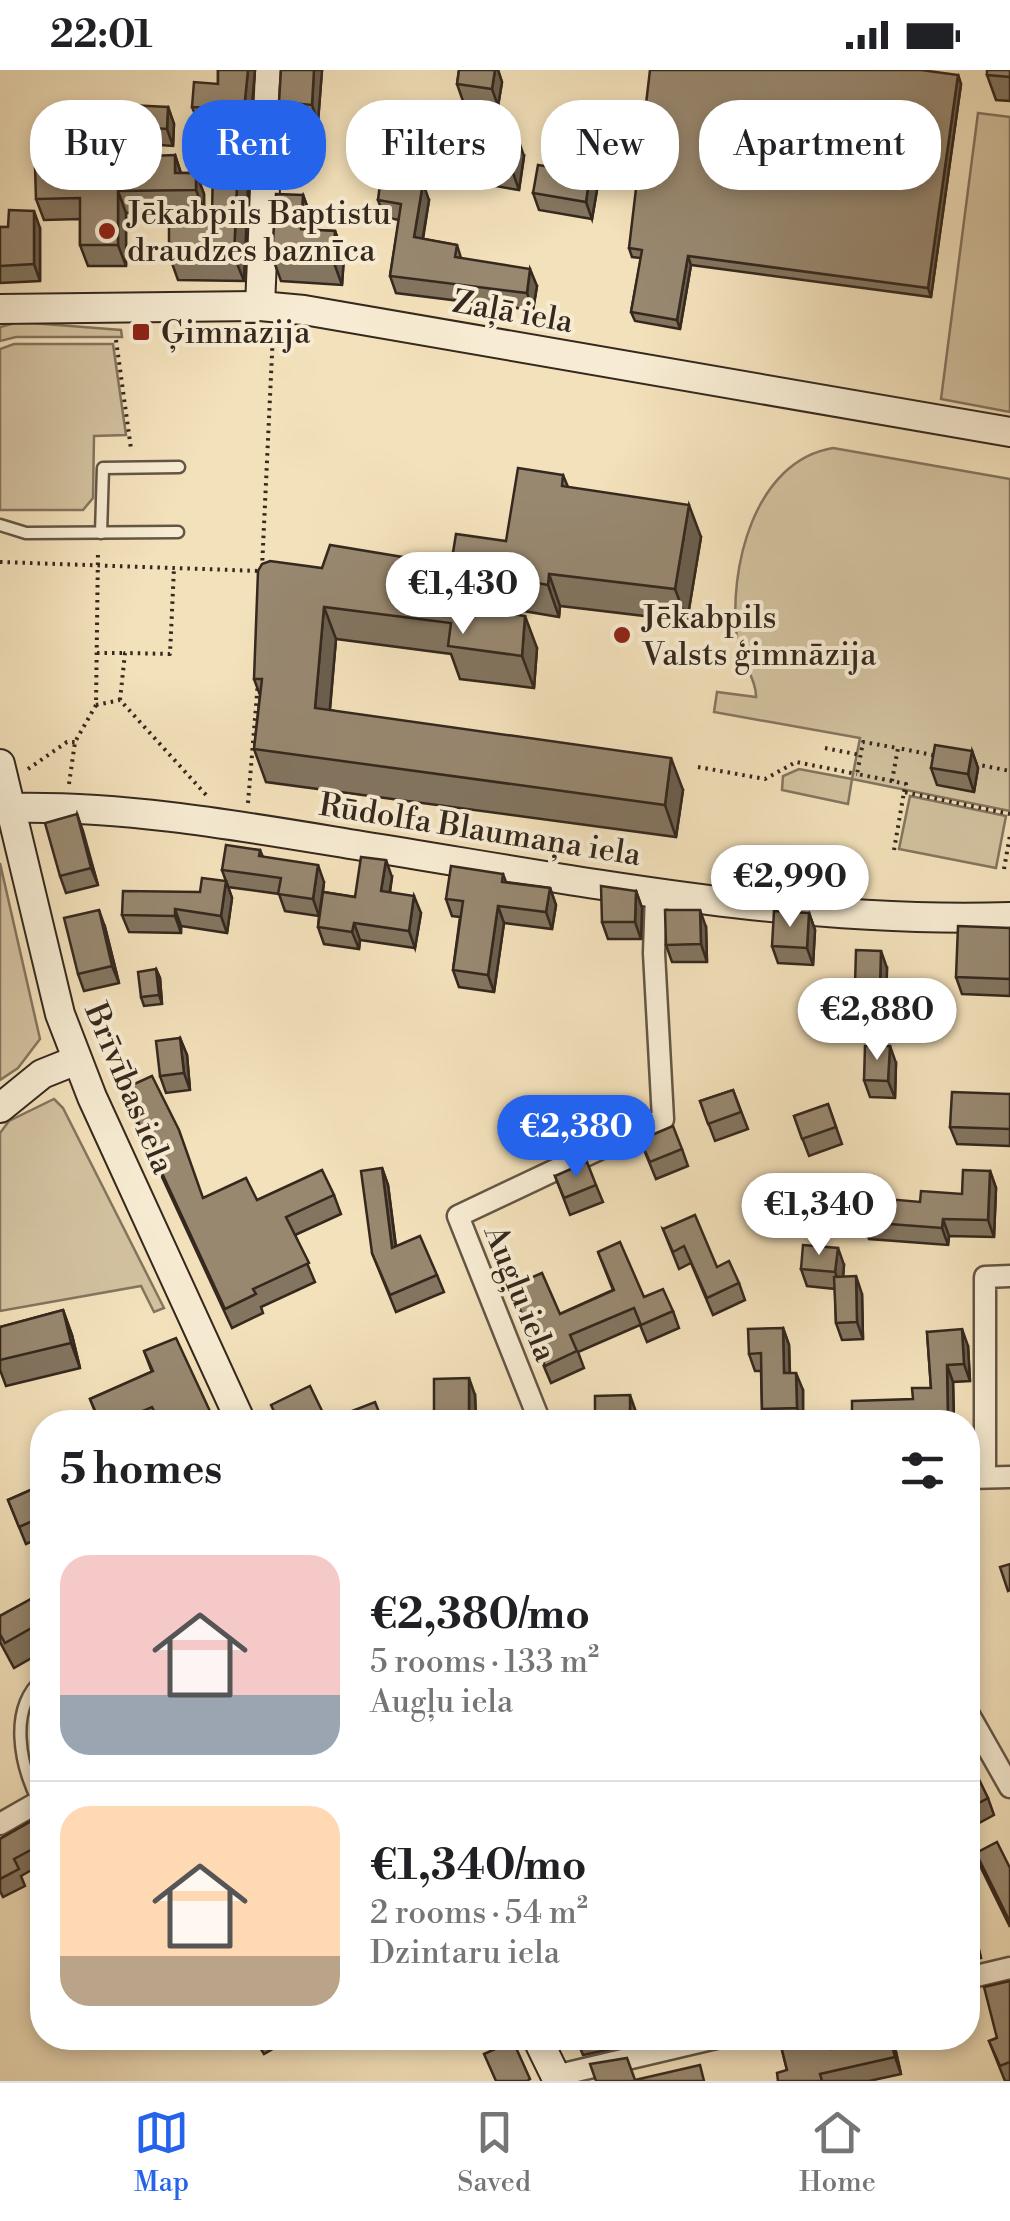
<!DOCTYPE html>
<html lang="en">
<head>
<meta charset="utf-8">
<style>
	:root { --surface:#fff; --page:#f6f6f6; --text:#202124; --muted:#757577; --line:#e0e0e0; --accent:#2563eb }
	body { margin:0; font-family:"Libre Bodoni",serif; background:var(--page); color:var(--text); height:100vh; display:flex; flex-direction:column; font-size:38px; white-space:nowrap }
	* { box-sizing:border-box; margin:0 }
	p { font-size:32px; color:var(--muted) }
	.icon { flex:none; width:55px; height:55px; fill:none; stroke:currentColor; stroke-width:2; stroke-linecap:round; stroke-linejoin:round }
	.map { position:relative; flex:1; overflow:hidden }
	.side { position:absolute; left:30px; top:1340px; width:950px; height:640px; display:flex; flex-direction:column; background:var(--surface); border-radius:40px; box-shadow:0 5px 15px #0003 }
	.side>* { flex:none }
	.banner { position:absolute; left:30px; top:30px; width:950px; height:90px; display:flex; gap:20px }
	.price { position:absolute; translate:-50% -85px; padding:0 22px; border-radius:35px; background:#fff; color:#222; font-size:32px; line-height:65px; filter:drop-shadow(0 2px 5px #0008) }
	.price::after { content:''; position:absolute; left:50%; top:60px; width:30px; height:22px; margin-left:-15px; background:inherit; clip-path:polygon(0 0,100% 0,50% 100%) }
	.price.on { background:var(--accent); color:#fff }
	ul { padding:0; list-style:none }
	li { display:flex; align-items:center; gap:30px; height:250px; padding:0 30px }
	li+li { border-top:2px solid var(--line) }
	li span { display:grid; place-items:center; flex:none; width:280px; height:200px; border-radius:30px; color:#555 }
	li>.icon { margin-inline-start:auto }
	span .icon { width:120px; height:120px; fill:#fffc; stroke-width:1 }
	li b { font-size:42px }
	h2 { display:flex; justify-content:space-between; align-items:center; height:120px; padding:0 30px; font-size:42px }
	.pill { padding:0 35px; border-radius:40px; background:var(--surface); box-shadow:0 5px 15px #0003; font-size:35px; line-height:90px }
	.pill.on { background:var(--accent); color:#fff }
	.status { display:flex; justify-content:space-between; align-items:center; height:70px; padding:0 50px; background:var(--surface); direction:ltr }
	.status svg { height:28px; fill:currentColor }
	.dock { display:flex; justify-content:space-around; align-items:center; height:140px; border-top:2px solid var(--line); background:var(--surface); font-size:28px; color:var(--muted) }
	.dock a { display:grid; justify-items:center; gap:5px }
	.dock .on { color:var(--accent) }
	.map>svg:first-child { display:block }
	.green { fill:#d3c2a0; stroke:#84755f; stroke-width:2.5 }
	.lines { fill:none; stroke-linecap:round; stroke-linejoin:round }
	.lane-casing { stroke:#645645; stroke-width:15 }
	.street-casing { stroke:#645645; stroke-width:25 }
	.secondary-casing { stroke:#35281e; stroke-width:32 }
	.path { stroke:#35281e; stroke-width:4; stroke-dasharray:2.5 5; stroke-linecap:butt }
	.lane { stroke:#f7ecd3; stroke-width:10 }
	.street { stroke:#f7ecd3; stroke-width:20 }
	.secondary { stroke:#f7ecd3; stroke-width:28 }
	.wall { fill:#837560; stroke:#35281e; stroke-width:2.5 }
	.shaded-wall { fill:#6a5f4e; stroke:#35281e; stroke-width:2.5 }
	.building { fill:#988870; stroke:#35281e; stroke-width:2.5 }
	.poi-dot { fill:#8f2418; stroke:#f7ecd3; stroke-width:4 }
	.labels { text-anchor:middle; stroke-width:8; stroke-linejoin:round; paint-order:stroke }
	.poi-label { font-size:32px; fill:#35281e; stroke:#f7ecd3; text-anchor:start }
	.street-label { font-size:32px; fill:#35281e; stroke:#f7ecd3 }
</style>
</head>
<body>
<div class="status"><b>22:01</b><svg viewBox="0 0 49 12"><path d="M0 12V9h3v3zM5 12V6h3v6zM10 12V3h3v9zM15 12V0h3v12zM26 1h20v11H26zM47 4h2v5h-2z"/></svg></div>
<div class="map">
<svg width="1010" height="2011" viewBox="0 0 1010 2011">
	<rect width="100%" height="100%" fill="#f3e1bb"/>
	<filter id="stains"><feTurbulence type="fractalNoise" baseFrequency=".002" numOctaves="4"/><feColorMatrix values="0 0 0 0 .2 0 0 0 0 .09 0 0 0 0 .02 0 0 0 .5 -.17"/></filter>
	<radialGradient id="worn" r=".72"><stop offset=".6" stop-color="#630" stop-opacity="0"/><stop offset="1" stop-color="#630" stop-opacity=".3"/></radialGradient>
	<g class="green">
		<polygon points="978,43 1010,47 1010,342 941,329"/>
		<polygon points="19,252 121,260 122,267 16,267 0,271 0,257"/>
		<polygon points="14,274 113,274 126,365 94,366 93,428 83,440 0,440 0,279"/>
		<path d="M833,378L1010,409V741L852,709L848,734L782,720L783,706L799,699L852,709L860,668L714,642L717,622L756,627C757,610 739,588 737,569C728,499 754,391 833,378Z"/>
		<polygon points="910,726 1006,746 996,798 899,779"/>
		<polygon points="0,793 40,969 18,998 0,1010"/>
		<polygon points="54,1029 63,1038 164,1238 154,1242 141,1216 0,1241 0,1063 9,1051"/>
	</g>
	<g class="lines">
		<defs>
			<g id="lane">
				<polyline points="0,455 26,463 178,462"/>
				<polyline points="101,463 103,398 179,397"/>
				<path d="M38,1731C20,1695 8,1639 42,1609"/>
			</g>
			<g id="street">
				<polyline points="540,1352 458,1146 663,1049 654,883 656,823"/>
				<polyline points="985,1407 985,1207 1010,1206"/>
				<polyline points="968,1408 1010,1407"/>
				<polyline points="968,1643 1010,1717"/>
				<polyline points="0,1754 42,1730"/>
				<polyline points="968,1908 1010,1898"/>
				<polyline points="555,2006 716,1968"/>
			</g>
			<g id="secondary">
				<polyline points="260,236 270,0"/>
				<polyline points="0,239 260,236 304,240 1010,362"/>
				<polyline points="0,694 60,944 92,1027 241,1352"/>
				<path d="M8,738C126,735 246,757 362,776C576,810 792,854 1010,847"/>
				<polyline points="0,1038 42,1004 77,990"/>
				<polyline points="537,1968 558,2011"/>
			</g>
		</defs>
		<use href="#lane" class="lane-casing"/>
		<use href="#street" class="street-casing"/>
		<use href="#secondary" class="secondary-casing"/>
		<g class="path">
			<polyline points="116,270 131,379"/>
			<polyline points="0,492 260,501"/>
			<polyline points="262,498 273,263"/>
			<polyline points="97,583 125,583"/>
			<polyline points="120,630 125,583 170,584 174,498"/>
			<polyline points="96,635 120,630 208,727"/>
			<polyline points="825,678 860,685"/>
			<polyline points="975,694 1010,701"/>
			<polyline points="698,697 765,709 796,692 857,704"/>
			<polyline points="28,699 67,672 75,672"/>
			<polyline points="892,711 857,704 863,672 898,678"/>
			<polyline points="69,714 75,672 96,635 98,480"/>
			<polyline points="904,722 906,714 892,711 898,678 937,686"/>
			<polyline points="248,733 258,612"/>
			<polyline points="894,780 904,722 1010,744"/>
			<polyline points="1004,799 1010,765"/>
		</g>
		<use href="#lane" class="lane"/>
		<use href="#street" class="street"/>
		<use href="#secondary" class="secondary"/>
	</g>
	<g class="wall">
		<polygon points="218,0 255,0 250,57 199,54 192,37 218,14"/>
		<polygon points="281,0 322,0 318,52 285,49 279,32"/>
		<polygon points="459,0 498,0 502,12 498,36 463,31 457,14"/>
		<polygon points="1010,0 1010,31 996,30 987,5"/>
		<polygon points="958,5 961,14 931,227 691,195 680,259 635,251 631,242 641,188 632,187 629,178"/>
		<polygon points="168,37 174,54 173,76 132,73 126,56"/>
		<polygon points="386,69 438,69 434,93 392,86"/>
		<polygon points="175,85 181,103 196,103 204,124 204,141 126,143 126,196 88,196 80,175 80,149 44,150 36,129 78,95 81,103 150,103"/>
		<polygon points="524,86 519,120 495,116 489,99"/>
		<polygon points="238,92 248,117 244,211 178,210 169,185 212,149"/>
		<polygon points="597,120 592,149 539,140 533,123"/>
		<polygon points="303,125 312,150 312,160 335,161 344,186 342,215 281,211 272,186"/>
		<polygon points="378,130 429,130 423,169 457,175 461,188 537,216 533,240 396,223 390,206 399,150 384,147"/>
		<polygon points="0,157 40,158 40,211 0,213"/>
		<polygon points="563,405 568,417 701,467 687,551 560,536 559,547 488,535 487,541 537,578 534,618 460,609 451,584 336,569 330,640 683,720 676,767 266,712 254,679 260,625 254,609 322,498 451,495 506,471"/>
		<polygon points="972,681 978,698 974,722 937,715 931,698"/>
		<polygon points="77,744 98,815 66,823 60,806"/>
		<polygon points="260,780 263,787 324,812 323,822 355,827 392,807 390,822 421,843 415,878 360,870 359,879 324,874 318,857 319,846 285,841 279,824 228,817 222,800"/>
		<polygon points="503,804 506,812 550,818 556,835 552,859 504,853 494,922 459,917 453,900 460,847 452,846 446,829"/>
		<polygon points="226,811 232,828 227,863 181,856 181,863 129,862 122,845 200,822"/>
		<polygon points="636,821 642,838 641,869 608,869 602,852"/>
		<polygon points="809,843 815,860 813,895 778,893 772,876"/>
		<polygon points="105,857 119,913 84,921 78,904"/>
		<polygon points="706,857 707,892 672,892 666,875"/>
		<polygon points="1010,858 1010,926 962,924 956,907"/>
		<polygon points="887,898 886,933 861,932 855,915"/>
		<polygon points="156,899 160,908 162,934 144,936 141,927"/>
		<polygon points="180,968 187,985 190,1020 166,1023 160,1006"/>
		<polygon points="896,993 895,1028 870,1027 864,1010"/>
		<polygon points="123,1019 203,1128 257,1130 334,1125 341,1144 295,1165 315,1212 261,1237 263,1243 232,1258 130,1038"/>
		<polygon points="733,1020 748,1059 715,1071 700,1031"/>
		<polygon points="1010,1024 1010,1076 957,1074 950,1057"/>
		<polygon points="828,1034 842,1074 809,1086 794,1046"/>
		<polygon points="640,1070 682,1079 688,1096 656,1109"/>
		<polygon points="382,1098 388,1115 396,1176 437,1205 444,1222 396,1242 372,1183"/>
		<polygon points="990,1101 996,1118 994,1167 949,1166 948,1175 869,1169 863,1152 920,1132 962,1124"/>
		<polygon points="555,1106 596,1115 603,1132 570,1145"/>
		<polygon points="818,1130 815,1164 791,1162 785,1145"/>
		<polygon points="663,1159 739,1213 745,1230 713,1245 691,1193 679,1199"/>
		<polygon points="598,1182 644,1227 673,1241 679,1258 647,1272 640,1255 578,1282 584,1298 551,1313 510,1217 560,1244 613,1220"/>
		<polygon points="844,1195 843,1207 862,1224 863,1269 842,1270 836,1253 835,1219 807,1216 801,1199"/>
		<polygon points="63,1240 72,1265 80,1298 6,1316 0,1300 0,1257"/>
		<polygon points="783,1258 789,1275 790,1303 803,1320 803,1352 767,1352 762,1339 761,1301 755,1301 749,1284"/>
		<polygon points="927,1262 968,1276 970,1311 953,1312 954,1352 852,1352 913,1329 931,1318"/>
		<polygon points="144,1281 215,1352 99,1352 90,1329 152,1302"/>
		<polygon points="475,1325 476,1352 438,1352 434,1344"/>
		<polygon points="42,1415 42,1467 26,1474 8,1430"/>
		<polygon points="42,1523 42,1582 14,1598 0,1572 0,1546"/>
		<polygon points="968,1700 988,1728 994,1745 968,1759"/>
		<polygon points="42,1745 42,1794 21,1806 25,1816 3,1827 0,1821 0,1769"/>
		<polygon points="976,1783 1010,1798 1010,1857 982,1800"/>
		<polygon points="968,1840 981,1888 968,1892"/>
		<polygon points="1010,1911 1010,2011 1005,2011 989,1971 997,1968"/>
		<polygon points="254,1968 281,1968 283,1973 264,1984"/>
		<polygon points="576,1968 607,1968 611,1979 583,1985"/>
		<polygon points="779,1968 830,1968 833,1978 896,1982 901,2004 869,2011 778,2011 787,2000"/>
	</g>
	<g class="shaded-wall">
		<polygon points="248,0 255,0 250,57 244,40"/>
		<polygon points="314,0 322,0 318,52 312,35"/>
		<polygon points="495,0 498,0 502,12 498,36 492,19"/>
		<polygon points="958,5 961,14 931,227 928,218"/>
		<polygon points="168,37 174,54 173,76 167,59"/>
		<polygon points="431,52 438,69 434,93 428,76"/>
		<polygon points="518,69 524,86 519,120 513,103"/>
		<polygon points="175,85 182,107 175,103"/>
		<polygon points="238,92 248,117 244,211 234,186"/>
		<polygon points="196,103 204,124 204,141 196,120"/>
		<polygon points="590,103 597,120 592,149 586,132"/>
		<polygon points="423,113 429,130 420,184 414,167"/>
		<polygon points="118,121 126,143 126,196 118,175"/>
		<polygon points="303,125 312,150 310,184 301,159"/>
		<polygon points="34,141 40,158 40,211 34,194"/>
		<polygon points="335,161 344,186 342,215 333,190"/>
		<polygon points="688,186 691,195 680,259 677,250"/>
		<polygon points="530,199 537,216 533,240 527,223"/>
		<polygon points="689,435 701,467 687,551 675,519"/>
		<polygon points="476,502 488,535 483,571 471,538"/>
		<polygon points="549,504 560,536 559,547 548,515"/>
		<polygon points="324,537 336,569 327,670 315,638"/>
		<polygon points="525,546 537,578 534,618 522,586"/>
		<polygon points="972,681 978,698 974,722 968,704"/>
		<polygon points="671,688 683,720 676,767 665,735"/>
		<polygon points="77,744 83,761 98,815 91,798"/>
		<polygon points="386,790 392,807 387,838 381,821"/>
		<polygon points="318,795 324,812 319,846 313,829"/>
		<polygon points="226,811 232,828 227,863 221,846"/>
		<polygon points="550,818 556,835 552,859 546,842"/>
		<polygon points="636,821 642,838 641,869 635,852"/>
		<polygon points="414,826 421,843 415,878 409,861"/>
		<polygon points="498,836 504,853 494,922 488,905"/>
		<polygon points="175,839 181,856 181,863 175,846"/>
		<polygon points="99,840 105,857 119,913 112,896"/>
		<polygon points="700,840 706,857 707,892 701,874"/>
		<polygon points="809,843 815,860 813,895 807,878"/>
		<polygon points="354,853 360,870 359,879 352,862"/>
		<polygon points="881,881 887,898 886,933 880,916"/>
		<polygon points="156,899 160,908 162,934 159,925"/>
		<polygon points="180,968 187,985 190,1020 184,1003"/>
		<polygon points="890,976 896,993 895,1028 888,1011"/>
		<polygon points="382,1098 388,1115 398,1195 392,1178"/>
		<polygon points="990,1101 996,1118 994,1167 988,1150"/>
		<polygon points="812,1113 818,1130 815,1164 809,1147"/>
		<polygon points="943,1149 949,1166 948,1175 942,1158"/>
		<polygon points="838,1178 844,1195 842,1219 835,1202"/>
		<polygon points="856,1206 862,1224 863,1269 857,1252"/>
		<polygon points="63,1240 72,1265 80,1298 71,1273"/>
		<polygon points="783,1258 789,1275 790,1320 784,1303"/>
		<polygon points="962,1259 968,1276 970,1311 964,1294"/>
		<polygon points="947,1295 953,1312 954,1352 948,1352"/>
		<polygon points="796,1303 803,1320 803,1352 797,1338"/>
		<polygon points="469,1308 475,1325 476,1352 473,1352 469,1343"/>
		<polygon points="630,1325 636,1342 636,1352 630,1352"/>
		<polygon points="968,1840 973,1854 981,1888 975,1871"/>
		<polygon points="891,1968 896,1982 901,2004 895,1987"/>
	</g>
	<g class="building">
		<polygon points="218,0 248,0 244,40 192,37 194,12 218,14"/>
		<polygon points="281,0 314,0 312,35 279,32"/>
		<polygon points="459,0 495,0 492,19 457,14"/>
		<polygon points="650,0 921,0 958,5 928,218 688,186 677,250 631,242 642,180 629,178"/>
		<polygon points="987,0 1010,0 1010,7 987,5"/>
		<polygon points="128,35 168,37 167,59 126,56"/>
		<polygon points="390,45 431,52 428,76 386,69"/>
		<polygon points="494,65 518,69 513,103 489,99"/>
		<polygon points="175,85 175,103 196,103 196,120 118,121 118,175 80,175 80,128 36,129 35,96 78,95 78,103 150,103 150,86"/>
		<polygon points="213,92 238,92 234,186 169,185 169,148 212,149"/>
		<polygon points="538,95 590,103 586,132 533,123"/>
		<polygon points="381,106 423,113 414,167 457,175 455,187 530,199 527,223 390,206 401,134 378,130"/>
		<polygon points="276,124 303,125 301,159 335,161 333,190 272,186"/>
		<polygon points="9,140 34,141 34,194 0,196 0,157 8,157"/>
		<polygon points="518,398 563,405 562,416 689,435 675,519 549,504 548,515 476,502 471,538 525,546 522,586 448,576 451,553 324,537 315,638 671,688 665,735 254,679 262,609 254,609 258,501 262,494 270,491 322,498 330,475 451,495 456,464 506,471"/>
		<polygon points="935,675 972,681 968,704 931,698"/>
		<polygon points="77,744 91,798 60,806 45,753"/>
		<polygon points="226,775 260,780 259,786 318,795 313,829 278,824 281,808 222,800"/>
		<polygon points="361,787 386,790 381,821 414,826 409,861 354,853 352,862 318,857 323,822 355,827"/>
		<polygon points="451,796 503,804 502,812 550,818 546,842 498,836 488,905 453,900 463,831 446,829"/>
		<polygon points="202,808 226,811 221,846 175,839 175,846 122,845 123,821 200,822"/>
		<polygon points="601,816 636,821 635,852 602,852"/>
		<polygon points="99,840 112,896 78,904 64,848"/>
		<polygon points="665,840 700,840 701,874 666,875"/>
		<polygon points="774,841 809,843 807,878 772,876"/>
		<polygon points="958,856 1010,858 1010,909 956,907"/>
		<polygon points="856,880 881,881 880,916 855,915"/>
		<polygon points="156,899 159,925 141,927 138,902"/>
		<polygon points="180,968 184,1003 160,1006 156,971"/>
		<polygon points="865,976 890,976 888,1011 864,1010"/>
		<polygon points="152,1006 179,1060 203,1128 246,1108 257,1130 322,1100 334,1125 286,1147 309,1193 253,1219 256,1224 225,1239 123,1019"/>
		<polygon points="733,1020 741,1042 708,1054 700,1031"/>
		<polygon points="952,1022 1010,1024 1010,1059 950,1057"/>
		<polygon points="828,1034 836,1057 802,1069 794,1046"/>
		<polygon points="673,1056 682,1079 650,1092 640,1070"/>
		<polygon points="587,1092 596,1115 564,1128 555,1106"/>
		<polygon points="382,1098 392,1178 420,1166 437,1205 390,1225 372,1183 361,1101"/>
		<polygon points="963,1100 990,1101 988,1150 943,1149 942,1158 863,1152 865,1127 920,1132 921,1121 962,1124"/>
		<polygon points="788,1111 812,1113 809,1147 785,1145"/>
		<polygon points="695,1145 717,1197 729,1191 739,1213 707,1228 684,1176 673,1182 663,1159"/>
		<polygon points="620,1172 644,1227 663,1219 673,1241 641,1255 634,1238 570,1265 577,1281 545,1296 510,1217 542,1203 560,1244 614,1220 598,1182"/>
		<polygon points="803,1175 838,1178 835,1202 801,1199"/>
		<polygon points="856,1206 857,1252 836,1253 834,1207"/>
		<polygon points="63,1240 71,1273 0,1290 0,1257"/>
		<polygon points="783,1258 784,1303 796,1303 797,1338 762,1339 761,1283 749,1284 748,1259"/>
		<polygon points="962,1259 964,1294 947,1295 948,1352 852,1352 852,1331 913,1329 912,1318 931,1318 927,1262"/>
		<polygon points="176,1268 215,1352 160,1352 152,1337 117,1352 100,1352 90,1329 153,1301 144,1281"/>
		<polygon points="469,1308 469,1343 434,1344 434,1309"/>
		<polygon points="310,1316 326,1349 319,1352 279,1352 271,1335"/>
		<polygon points="630,1325 630,1352 595,1352 595,1326"/>
		<polygon points="375,1332 383,1352 336,1352 334,1348"/>
		<polygon points="42,1415 42,1447 19,1457 8,1430"/>
		<polygon points="1010,1494 1010,1520 1008,1521 1000,1497"/>
		<polygon points="42,1523 42,1552 5,1573 0,1564 0,1546"/>
		<polygon points="973,1697 988,1728 968,1739 968,1700"/>
		<polygon points="42,1745 42,1774 14,1789 19,1799 0,1809 0,1769"/>
		<polygon points="997,1772 1010,1798 1010,1852 976,1783"/>
		<polygon points="968,1842 975,1871 968,1873"/>
		<polygon points="1010,1911 1010,1992 1000,1996 989,1971 997,1968 984,1917"/>
		<polygon points="779,1968 828,1968 831,1979 879,1968 890,1968 895,1987 820,2004 822,2011 778,2011 777,2003 787,2000"/>
		<polygon points="513,1971 530,2009 527,2011 496,2011 484,1984"/>
		<polygon points="627,1988 635,2010 700,1995 704,2011 596,2011 590,1994"/>
	</g>
	<g class="poi-dot">
		<circle cx="107" cy="161" r="10"/>
		<rect x="131" y="252" width="20" height="20" rx="5"/>
		<circle cx="622" cy="565" r="10"/>
	</g>
	<g class="labels">
		<g class="poi-label">
			<text x="127" y="154">Jēkabpils Baptistu<tspan x="127" dy="37">draudzes baznīca</tspan></text>
			<text x="161" y="273">Ģimnāzija</text>
			<text x="642" y="558">Jēkabpils<tspan x="642" dy="37">Valsts ģimnāzija</tspan></text>
		</g>
		<g class="street-label">
			<text transform="translate(513 241) rotate(10)" y="11">Zaļā iela</text>
			<text transform="translate(480 759) rotate(9)" y="11">Rūdolfa Blaumaņa iela</text>
			<text transform="translate(130 1018) rotate(67)" y="11">Brīvības iela</text>
			<text transform="translate(521 1223) rotate(68)" y="11">Augļu iela</text>
		</g>
	</g>
	<rect width="100%" height="100%" filter="url(#stains)"/>
	<rect width="100%" height="100%" fill="url(#worn)"/>
</svg>
<b class="price" style="left:463px;top:567px">€1,430</b>
<b class="price" style="left:790px;top:860px">€2,990</b>
<b class="price" style="left:877px;top:993px">€2,880</b>
<b class="price on" style="left:576px;top:1110px">€2,380</b>
<b class="price" style="left:819px;top:1188px">€1,340</b>
<div class="banner">
<a class="pill">Buy</a>
<a class="pill on">Rent</a>
<a class="pill">Filters</a>
<a class="pill">New</a>
<a class="pill">Apartment</a>
</div>
<section class="side">
<h2>5 homes<svg class="icon" aria-label="filters" viewBox="0 0 24 24"><path d="M4 7h16M4 17h16"/><circle cx="9" cy="7" r="2"/><circle cx="15" cy="17" r="2"/></svg></h2>
<ul>
<li><span style="background:linear-gradient(#f6c9c9 70%,#9aa5b1 0)"><svg class="icon" aria-label="home" viewBox="0 0 24 24"><path d="M3 11l9-7 9 7M6 9v11h12V9"/></svg></span><div><b>€2,380/mo</b><p>5 rooms · 133 m²</p><p>Augļu iela</p></div></li>
<li><span style="background:linear-gradient(#ffd9b3 75%,#b9a48a 0)"><svg class="icon" aria-label="home" viewBox="0 0 24 24"><path d="M3 11l9-7 9 7M6 9v11h12V9"/></svg></span><div><b>€1,340/mo</b><p>2 rooms · 54 m²</p><p>Dzintaru iela</p></div></li>
</ul>
</section>
</div>
<nav class="dock">
<a class="on"><svg class="icon" aria-label="map" viewBox="0 0 24 24"><path d="M3 6l6-2 6 2 6-2v14l-6 2-6-2-6 2zM9 4v14M15 6v14"/></svg>Map</a>
<a><svg class="icon" aria-label="saved" viewBox="0 0 24 24"><path d="M7 4h10v16l-5-4-5 4z"/></svg>Saved</a>
<a><svg class="icon" aria-label="home" viewBox="0 0 24 24"><path d="M3 11l9-7 9 7M6 9v11h12V9"/></svg>Home</a>
</nav>
</body>
</html>
